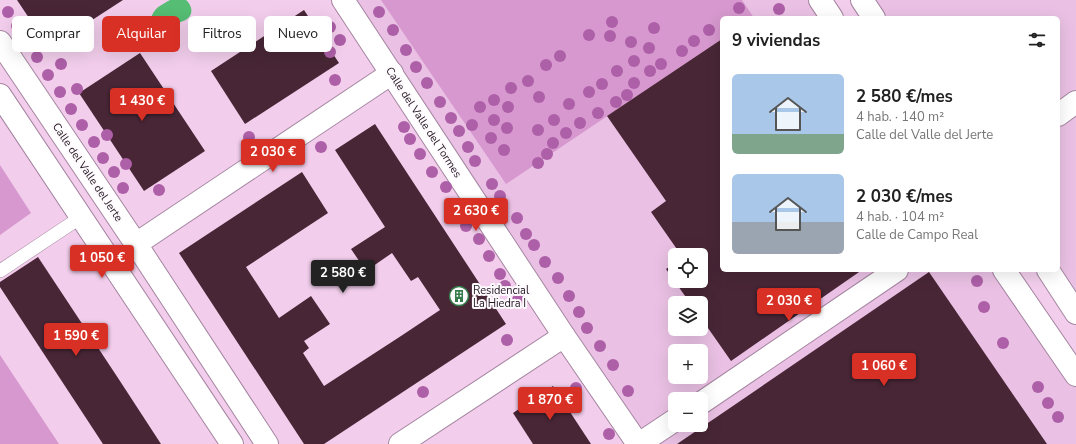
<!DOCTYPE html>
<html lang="es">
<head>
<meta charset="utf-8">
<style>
	:root { --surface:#fff; --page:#f2f2f2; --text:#222; --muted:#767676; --accent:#d93025 }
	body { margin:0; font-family:"Nunito Sans",sans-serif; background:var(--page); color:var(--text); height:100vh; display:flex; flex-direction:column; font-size:15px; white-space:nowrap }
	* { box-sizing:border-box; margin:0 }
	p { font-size:13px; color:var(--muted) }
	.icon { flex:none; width:22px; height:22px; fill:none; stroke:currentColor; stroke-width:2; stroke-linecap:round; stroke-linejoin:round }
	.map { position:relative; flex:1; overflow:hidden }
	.side { position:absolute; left:720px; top:16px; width:340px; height:256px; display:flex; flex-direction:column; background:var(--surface); border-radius:6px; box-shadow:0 4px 16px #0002 }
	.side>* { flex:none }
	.hud { position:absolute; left:12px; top:16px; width:380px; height:36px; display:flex; gap:8px }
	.controls { position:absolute; left:668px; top:248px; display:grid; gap:8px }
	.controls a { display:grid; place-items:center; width:40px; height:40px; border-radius:6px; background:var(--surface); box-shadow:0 4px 16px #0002; font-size:20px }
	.price { position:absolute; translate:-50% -34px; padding:0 9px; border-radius:4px; background:var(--accent); color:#fff; font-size:13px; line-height:26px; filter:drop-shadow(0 1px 2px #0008) }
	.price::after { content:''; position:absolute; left:50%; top:24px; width:12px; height:9px; margin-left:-6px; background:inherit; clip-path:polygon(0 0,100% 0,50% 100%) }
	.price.selected { background:#222; color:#fff }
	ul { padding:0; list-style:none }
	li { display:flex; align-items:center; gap:12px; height:100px; padding:0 12px }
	li span { display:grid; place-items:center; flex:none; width:112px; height:80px; border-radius:6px; color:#555 }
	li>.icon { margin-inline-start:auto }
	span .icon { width:48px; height:48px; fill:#fffc; stroke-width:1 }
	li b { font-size:17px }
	h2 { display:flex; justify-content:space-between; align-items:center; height:48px; padding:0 12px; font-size:17px }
	.pill { padding:0 14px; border-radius:6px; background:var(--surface); box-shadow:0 4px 16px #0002; font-size:14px; line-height:36px }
	.pill.selected { background:var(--accent); color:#fff }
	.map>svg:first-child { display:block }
	.built { fill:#eac1e4; fill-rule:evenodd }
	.green { fill:#d698ce }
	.water { fill:#55bd74 }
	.building { fill:#482636 }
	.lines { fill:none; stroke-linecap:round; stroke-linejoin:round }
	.lane-casing { stroke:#a585a1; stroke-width:14 }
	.street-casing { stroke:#a585a1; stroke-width:24 }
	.primary-casing { stroke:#a585a1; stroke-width:24 }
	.lane { stroke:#fff; stroke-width:13 }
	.street { stroke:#fff; stroke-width:22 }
	.primary { stroke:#fff; stroke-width:22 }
	.tree { fill:#ad5fa7 }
	.labels { text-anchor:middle; stroke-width:4; stroke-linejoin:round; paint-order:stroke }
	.street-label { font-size:11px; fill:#231621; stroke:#fefbfe }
	.poi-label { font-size:11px; fill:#231621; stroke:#fefbfe; text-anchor:start }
</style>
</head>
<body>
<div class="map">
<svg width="1076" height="444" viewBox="0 0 1076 444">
	<rect width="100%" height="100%" fill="#f2ceec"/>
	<g class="built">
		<path d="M343,0H820L832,18H722V270H1004L1076,375V444H638ZM675,255H701V281H675ZM675,303H701V329H675ZM675,351H701V377H675ZM675,399H701V425H675Z"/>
		<polygon points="862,0 1076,0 1076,313 1058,270 1058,18 874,18"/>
	</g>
	<g class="green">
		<polygon points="381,0 742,0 754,18 722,18 722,39 506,184"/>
		<polygon points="0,165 31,213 0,235"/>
		<polygon points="0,355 59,444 0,444"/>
	</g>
	<path class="water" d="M170,0H186C192,5 194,14 187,19C183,22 179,21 177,26C171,38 180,46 159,48C148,38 146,19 157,8C161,5 166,2 170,0Z"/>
	<g class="building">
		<polygon points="17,0 123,0 49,48"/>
		<polygon points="304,10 339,63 245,124 211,71"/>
		<polygon points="722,39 722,270 862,270 731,361 701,318 701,303 690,303 666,269 675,263 675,281 701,281 701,255 681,255 651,212 666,201 607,116"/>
		<polygon points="140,53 205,151 144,191 79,93"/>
		<polygon points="375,124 506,324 324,444 304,444 179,253 302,172 328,213 246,267 279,318 311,296 330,324 304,341 309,348 303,353 324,386 401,336 440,310 418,277 411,281 392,253 366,271 351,249 385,227 335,150"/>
		<polygon points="38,257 118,378 161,444 103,444 0,287 0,282"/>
		<polygon points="929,272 1047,444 677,444 727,410"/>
		<polygon points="553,386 591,444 533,444 513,413"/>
	</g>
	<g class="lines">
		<defs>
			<polyline id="lane" points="0,271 81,217"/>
			<g id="street">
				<polyline points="343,0 564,336 638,444"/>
				<polyline points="0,42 136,244 267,444"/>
				<polyline points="0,95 232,444"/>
				<polyline points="1058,115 1076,102"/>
				<polyline points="136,244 392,73"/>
				<polyline points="701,403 897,270"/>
				<polyline points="400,444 564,336"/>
				<polyline points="639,444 675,420"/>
			</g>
			<g id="primary">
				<polyline points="820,0 832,18"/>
				<polyline points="862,0 874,18"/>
				<polyline points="1004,270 1076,375"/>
				<polyline points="1048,270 1076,313"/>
			</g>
		</defs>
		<use href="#lane" class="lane-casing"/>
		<use href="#street" class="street-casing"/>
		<use href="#primary" class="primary-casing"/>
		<use href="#lane" class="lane"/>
		<use href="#street" class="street"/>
		<use href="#primary" class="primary"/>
	</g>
	<g class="tree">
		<circle cx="739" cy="8" r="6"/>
		<circle cx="779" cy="9" r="6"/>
		<circle cx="8" cy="12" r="6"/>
		<circle cx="379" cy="12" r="6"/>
		<circle cx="612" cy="22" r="6"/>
		<circle cx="17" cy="26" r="6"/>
		<circle cx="330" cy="27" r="6"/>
		<circle cx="654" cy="28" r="6"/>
		<circle cx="393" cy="30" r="6"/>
		<circle cx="709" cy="30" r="6"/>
		<circle cx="40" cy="32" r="6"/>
		<circle cx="589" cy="35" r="6"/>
		<circle cx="610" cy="36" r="6"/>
		<circle cx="340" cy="40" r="6"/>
		<circle cx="694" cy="41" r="6"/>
		<circle cx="631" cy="42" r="6"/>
		<circle cx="649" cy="48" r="6"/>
		<circle cx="406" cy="50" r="6"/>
		<circle cx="682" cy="51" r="6"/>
		<circle cx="330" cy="52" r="6"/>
		<circle cx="560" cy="56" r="6"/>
		<circle cx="37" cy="57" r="6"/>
		<circle cx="634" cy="61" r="6"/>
		<circle cx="61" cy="64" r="6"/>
		<circle cx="661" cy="64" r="6"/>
		<circle cx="546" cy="65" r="6"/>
		<circle cx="416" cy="67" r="6"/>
		<circle cx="617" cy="71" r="6"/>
		<circle cx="650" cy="71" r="6"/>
		<circle cx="48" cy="75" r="6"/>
		<circle cx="335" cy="80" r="6"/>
		<circle cx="528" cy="81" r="6"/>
		<circle cx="427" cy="83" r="6"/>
		<circle cx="634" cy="83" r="6"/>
		<circle cx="602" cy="84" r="6"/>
		<circle cx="511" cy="88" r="6"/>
		<circle cx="77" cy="89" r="6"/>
		<circle cx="60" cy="92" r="6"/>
		<circle cx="589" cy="92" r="6"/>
		<circle cx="627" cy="95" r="6"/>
		<circle cx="539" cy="97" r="6"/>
		<circle cx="494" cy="100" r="6"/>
		<circle cx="440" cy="102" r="6"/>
		<circle cx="616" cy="102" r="6"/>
		<circle cx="569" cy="104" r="6"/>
		<circle cx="480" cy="107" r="6"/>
		<circle cx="508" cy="107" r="6"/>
		<circle cx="71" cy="109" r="6"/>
		<circle cx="598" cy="113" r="6"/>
		<circle cx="451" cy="118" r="6"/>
		<circle cx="494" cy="120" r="6"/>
		<circle cx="554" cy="120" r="6"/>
		<circle cx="580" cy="123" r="6"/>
		<circle cx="82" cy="125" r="6"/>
		<circle cx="472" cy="125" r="6"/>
		<circle cx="404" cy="127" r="6"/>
		<circle cx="507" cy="128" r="6"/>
		<circle cx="538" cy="130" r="6"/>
		<circle cx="459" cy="131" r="6"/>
		<circle cx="566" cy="133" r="6"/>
		<circle cx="107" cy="135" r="6"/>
		<circle cx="249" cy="137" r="6"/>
		<circle cx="491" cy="138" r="6"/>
		<circle cx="410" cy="139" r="6"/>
		<circle cx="94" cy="142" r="6"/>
		<circle cx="553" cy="143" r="6"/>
		<circle cx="321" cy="147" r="6"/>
		<circle cx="468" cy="147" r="6"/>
		<circle cx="504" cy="150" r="6"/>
		<circle cx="420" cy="154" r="6"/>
		<circle cx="547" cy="154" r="6"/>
		<circle cx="103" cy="158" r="6"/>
		<circle cx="475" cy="161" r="6"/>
		<circle cx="538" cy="163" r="6"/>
		<circle cx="126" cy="164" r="6"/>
		<circle cx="114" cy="172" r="6"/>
		<circle cx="432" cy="172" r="6"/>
		<circle cx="492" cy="184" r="6"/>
		<circle cx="446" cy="187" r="6"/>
		<circle cx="123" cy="188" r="6"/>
		<circle cx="159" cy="190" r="6"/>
		<circle cx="500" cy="196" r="6"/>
		<circle cx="453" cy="205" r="6"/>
		<circle cx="517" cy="218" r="6"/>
		<circle cx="466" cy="226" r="6"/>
		<circle cx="526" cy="234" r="6"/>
		<circle cx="479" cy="239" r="6"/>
		<circle cx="534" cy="245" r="6"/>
		<circle cx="489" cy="256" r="6"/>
		<circle cx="545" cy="262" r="6"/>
		<circle cx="500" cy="274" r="6"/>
		<circle cx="558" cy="278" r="6"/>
		<circle cx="977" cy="281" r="6"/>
		<circle cx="505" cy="286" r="6"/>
		<circle cx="569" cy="296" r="6"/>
		<circle cx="518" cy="300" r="6"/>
		<circle cx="984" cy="307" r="6"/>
		<circle cx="579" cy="312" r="6"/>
		<circle cx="587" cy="328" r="6"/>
		<circle cx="507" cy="340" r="6"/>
		<circle cx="1003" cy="343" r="6"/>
		<circle cx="600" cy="346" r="6"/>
		<circle cx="613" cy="365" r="6"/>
		<circle cx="1038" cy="387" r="6"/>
		<circle cx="576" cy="388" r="6"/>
		<circle cx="628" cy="391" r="6"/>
		<circle cx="423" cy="392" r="6"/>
		<circle cx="1048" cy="403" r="6"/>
		<circle cx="1058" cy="417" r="6"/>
		<circle cx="609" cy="434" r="6"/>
	</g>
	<defs>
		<symbol id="building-ring" viewBox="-11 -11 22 22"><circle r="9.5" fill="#fefbfe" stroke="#347d4a" stroke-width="1.5"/><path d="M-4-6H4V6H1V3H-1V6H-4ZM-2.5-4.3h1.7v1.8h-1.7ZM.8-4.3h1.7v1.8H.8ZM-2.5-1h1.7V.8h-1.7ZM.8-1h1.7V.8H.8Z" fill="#347d4a"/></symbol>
	</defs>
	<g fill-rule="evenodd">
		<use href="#building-ring" x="448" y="285" width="22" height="22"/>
	</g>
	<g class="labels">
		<g class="street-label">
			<text transform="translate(424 122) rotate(57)" y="4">Calle del Valle del Tormes</text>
			<text transform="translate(88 172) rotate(56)" y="4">Calle del Valle del Jerte</text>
		</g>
		<g class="poi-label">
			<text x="473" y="294">Residencial<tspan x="473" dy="13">La Hiedra I</tspan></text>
		</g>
	</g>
</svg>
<div class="controls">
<a><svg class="icon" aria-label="locate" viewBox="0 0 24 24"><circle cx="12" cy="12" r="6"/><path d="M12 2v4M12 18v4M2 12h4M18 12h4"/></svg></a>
<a><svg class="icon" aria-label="layers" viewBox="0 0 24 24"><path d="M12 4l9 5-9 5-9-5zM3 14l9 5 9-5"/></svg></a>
<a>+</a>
<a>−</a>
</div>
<b class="price" style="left:142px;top:122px">1 430 €</b>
<b class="price" style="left:273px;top:173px">2 030 €</b>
<b class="price" style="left:476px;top:232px">2 630 €</b>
<b class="price" style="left:102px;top:279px">1 050 €</b>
<b class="price selected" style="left:343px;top:294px">2 580 €</b>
<b class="price" style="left:789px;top:322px">2 030 €</b>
<b class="price" style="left:76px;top:357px">1 590 €</b>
<b class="price" style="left:884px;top:387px">1 060 €</b>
<b class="price" style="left:550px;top:421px">1 870 €</b>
<div class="hud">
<a class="pill">Comprar</a>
<a class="pill selected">Alquilar</a>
<a class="pill">Filtros</a>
<a class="pill">Nuevo</a>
</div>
<section class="side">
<h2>9 viviendas<svg class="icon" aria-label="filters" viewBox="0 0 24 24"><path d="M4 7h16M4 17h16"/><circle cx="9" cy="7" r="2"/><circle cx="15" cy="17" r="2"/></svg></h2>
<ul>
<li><span style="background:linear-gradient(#a9c7e8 75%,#7fa58c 0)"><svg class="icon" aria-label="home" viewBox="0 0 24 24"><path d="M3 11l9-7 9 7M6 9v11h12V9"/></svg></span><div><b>2 580 €/mes</b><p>4 hab. · 140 m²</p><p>Calle del Valle del Jerte</p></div></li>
<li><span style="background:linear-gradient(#a9c7e8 60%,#9aa5b1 0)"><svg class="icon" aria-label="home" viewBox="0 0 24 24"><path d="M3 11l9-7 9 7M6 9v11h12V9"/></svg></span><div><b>2 030 €/mes</b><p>4 hab. · 104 m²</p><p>Calle de Campo Real</p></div></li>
</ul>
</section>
</div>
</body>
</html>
